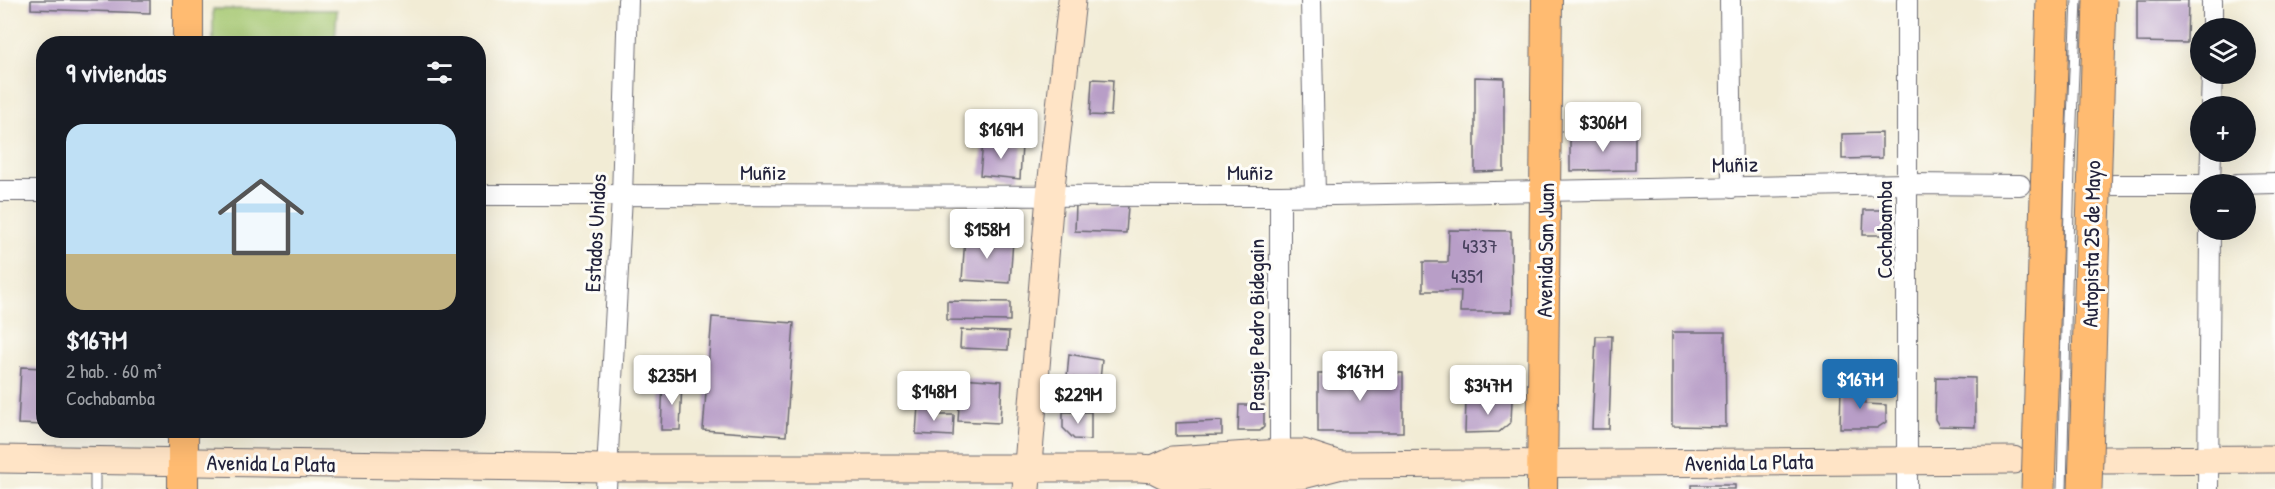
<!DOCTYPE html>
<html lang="es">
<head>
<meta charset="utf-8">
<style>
	:root { --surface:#171b24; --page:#242831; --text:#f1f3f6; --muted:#9ea1a6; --line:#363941; --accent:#1f6fb2 }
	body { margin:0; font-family:"Patrick Hand",sans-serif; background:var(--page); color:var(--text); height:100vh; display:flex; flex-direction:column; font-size:22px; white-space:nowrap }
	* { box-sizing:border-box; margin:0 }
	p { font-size:20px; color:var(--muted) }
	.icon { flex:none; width:33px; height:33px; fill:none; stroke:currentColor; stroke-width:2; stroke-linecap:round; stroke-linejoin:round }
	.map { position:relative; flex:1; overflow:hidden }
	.details { position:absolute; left:36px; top:36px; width:450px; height:402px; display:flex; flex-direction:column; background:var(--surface); border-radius:24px; box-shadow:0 6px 24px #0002 }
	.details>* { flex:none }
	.buttons { position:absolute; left:2190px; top:18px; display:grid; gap:12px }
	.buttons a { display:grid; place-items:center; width:66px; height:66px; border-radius:50%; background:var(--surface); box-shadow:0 6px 24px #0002; font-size:30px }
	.price { position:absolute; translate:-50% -51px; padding:0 14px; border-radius:6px; background:#fff; color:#222; font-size:20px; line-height:39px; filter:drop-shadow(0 2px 3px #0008) }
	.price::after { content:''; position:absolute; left:50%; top:36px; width:18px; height:14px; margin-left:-9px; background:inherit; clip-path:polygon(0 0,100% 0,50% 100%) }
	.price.on { background:var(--accent); color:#fff }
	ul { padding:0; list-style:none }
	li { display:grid; align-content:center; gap:12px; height:318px; padding:0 30px }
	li+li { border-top:2px solid var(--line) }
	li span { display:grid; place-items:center; height:186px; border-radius:18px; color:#555 }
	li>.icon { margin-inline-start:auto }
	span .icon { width:108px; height:108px; fill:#fffc; stroke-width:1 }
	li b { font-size:26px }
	h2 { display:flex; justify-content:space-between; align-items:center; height:72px; padding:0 30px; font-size:26px }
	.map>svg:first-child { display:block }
	.green { fill:#a4c770; stroke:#637456; stroke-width:1.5 }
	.building { fill:#b89ec7 }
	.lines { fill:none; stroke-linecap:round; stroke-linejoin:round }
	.service-casing { stroke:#6b6971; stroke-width:11 }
	.minor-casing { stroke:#6b6971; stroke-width:22 }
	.secondary-casing { stroke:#6b6971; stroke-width:29 }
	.primary-casing { stroke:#6b6971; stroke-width:32 }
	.service { stroke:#fff; stroke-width:9 }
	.minor { stroke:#fff; stroke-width:20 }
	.secondary { stroke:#ffe4c6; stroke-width:27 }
	.primary { stroke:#ffbb71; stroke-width:30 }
	.service-bridge-casing { stroke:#6b6971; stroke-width:11; stroke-linecap:butt }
	.motorway-bridge-casing { stroke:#6b6971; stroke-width:35; stroke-linecap:butt }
	.service-bridge { stroke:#fff; stroke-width:9 }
	.motorway-bridge { stroke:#ffbb71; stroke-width:33 }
	.labels { text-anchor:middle; stroke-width:6; stroke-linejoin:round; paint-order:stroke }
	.number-label { font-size:20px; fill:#48415e }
	.street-label { font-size:22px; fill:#22223b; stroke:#fdfcf7 }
</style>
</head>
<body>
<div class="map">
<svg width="2275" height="489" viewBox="0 0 2275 489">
	<rect width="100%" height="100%" fill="#fdfcf7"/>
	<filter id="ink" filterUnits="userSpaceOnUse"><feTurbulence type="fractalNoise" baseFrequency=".0167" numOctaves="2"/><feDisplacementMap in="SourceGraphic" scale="12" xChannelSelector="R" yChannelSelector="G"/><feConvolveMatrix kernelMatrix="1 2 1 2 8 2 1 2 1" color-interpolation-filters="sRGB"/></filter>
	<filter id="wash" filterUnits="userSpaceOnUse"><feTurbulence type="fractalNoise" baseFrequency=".008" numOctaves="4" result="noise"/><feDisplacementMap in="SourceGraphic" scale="24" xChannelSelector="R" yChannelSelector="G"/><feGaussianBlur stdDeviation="1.35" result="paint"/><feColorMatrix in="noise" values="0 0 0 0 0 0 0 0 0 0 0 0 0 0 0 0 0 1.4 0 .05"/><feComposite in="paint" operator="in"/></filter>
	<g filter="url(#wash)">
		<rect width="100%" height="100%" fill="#f2ecd5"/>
		<polygon class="green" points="213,9 337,10 335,43 213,43"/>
		<g id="blocks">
			<g class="building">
				<polygon points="31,0 150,0 150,13 31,9"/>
				<polygon points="2137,0 2188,0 2187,43 2137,42"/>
				<polygon points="1475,77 1504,78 1504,171 1475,172"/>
				<polygon points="1092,79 1113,80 1111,116 1090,115"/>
				<polygon points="1882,133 1882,158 1842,159 1842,134"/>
				<polygon points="1635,135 1635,170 1570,171 1570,136"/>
				<polygon points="983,142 1022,145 1020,179 980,175"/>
				<polygon points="1076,204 1128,206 1126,233 1075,231"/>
				<polygon points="1864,210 1884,210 1884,235 1863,235"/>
				<polygon points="1449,230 1511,231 1512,312 1460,312 1461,291 1423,291 1423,262 1448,262"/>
				<polygon points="965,237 1013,240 1010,283 962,280"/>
				<polygon points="947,301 1010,302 1010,321 947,320"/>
				<polygon points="712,317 794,323 786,436 703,430"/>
				<polygon points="961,330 1009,332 1008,350 960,348"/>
				<polygon points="1672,332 1725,332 1726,427 1672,426"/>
				<polygon points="1596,336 1612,336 1609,429 1592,429"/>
				<polygon points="1069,354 1102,360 1100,380 1067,377"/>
				<polygon points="21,367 44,368 44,425 18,424"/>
				<rect x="1318" y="373" width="85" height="59"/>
				<polygon points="1936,377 1975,378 1975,427 1939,426 1935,419"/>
				<polygon points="961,378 1002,381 1000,423 958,421"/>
				<polygon points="663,381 682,381 680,430 661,430"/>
				<polygon points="1841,387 1865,388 1865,404 1886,405 1886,422 1877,428 1840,428"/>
				<polygon points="1512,400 1511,422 1499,432 1465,433 1466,401"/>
				<polygon points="918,405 935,406 935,415 954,415 953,436 916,434"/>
				<polygon points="1239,405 1264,405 1264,427 1260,431 1238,431"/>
				<polygon points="1063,412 1091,412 1091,440 1074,439 1063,428"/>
				<polygon points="1222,421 1222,435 1176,436 1176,423"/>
				<rect x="1692" y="485" width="43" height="4"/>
			</g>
		</g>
	</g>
	<g filter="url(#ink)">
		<use href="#blocks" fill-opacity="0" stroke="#6b6971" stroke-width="1.5"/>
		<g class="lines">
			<defs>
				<polyline id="service" points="95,489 95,463"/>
				<g id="minor">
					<polyline points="1311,0 1315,195"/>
					<polyline points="1730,0 1732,188"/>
					<polyline points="2212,28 2212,0"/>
					<polyline points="2211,106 2212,74"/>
					<polyline points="2210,184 2211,152"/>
					<polyline points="2237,184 2275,183"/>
					<polyline points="2113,185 2200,185"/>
					<polyline points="0,191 44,191"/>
					<polyline points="478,195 1280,196 1908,184 2020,185"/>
					<polyline points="1280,196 1280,453"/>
					<polyline points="606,489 622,196 628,0"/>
					<polyline points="1907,489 1907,0"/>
					<polyline points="2208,489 2210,230"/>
				</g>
				<g id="secondary">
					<polyline points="0,459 606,468 1140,468 1153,469 1173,479 1303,475 1342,465 2013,460"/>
					<polyline points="2105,460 2275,459"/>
					<polyline points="1153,469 1173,460 1280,453 1303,453 1340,465"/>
					<polyline points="1026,489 1050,196 1072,0"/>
				</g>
				<g id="primary">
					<polyline points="188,0 188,44"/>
					<polyline points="183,489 183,430"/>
					<polyline points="1542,489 1547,0"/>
				</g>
			</defs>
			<use href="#service" class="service-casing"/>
			<use href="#minor" class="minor-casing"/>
			<use href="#secondary" class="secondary-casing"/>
			<use href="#primary" class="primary-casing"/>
			<use href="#service" class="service"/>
			<use href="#minor" class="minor"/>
			<use href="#secondary" class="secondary"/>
			<use href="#primary" class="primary"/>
			<defs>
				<polyline id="service-bridge" points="2062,489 2070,168 2077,0"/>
				<g id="motorway-bridge">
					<polyline points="2038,489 2053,0"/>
					<polyline points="2085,489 2100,0"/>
				</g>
			</defs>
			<use href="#service-bridge" class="service-bridge-casing"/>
			<use href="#motorway-bridge" class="motorway-bridge-casing"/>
			<use href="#service-bridge" class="service-bridge"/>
			<use href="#motorway-bridge" class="motorway-bridge"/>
		</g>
	</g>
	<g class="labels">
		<g class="number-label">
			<text x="1480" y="253">4337</text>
			<text x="1467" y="283">4351</text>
		</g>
		<g class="street-label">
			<text transform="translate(1735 164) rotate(-1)" y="8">Muñiz</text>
			<text x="763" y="180">Muñiz</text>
			<text x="1250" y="180">Muñiz</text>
			<text transform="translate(1884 230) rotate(-90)" y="8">Cochabamba</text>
			<text transform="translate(595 233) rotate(-87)" y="8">Estados Unidos</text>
			<text transform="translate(2091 244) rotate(-89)" y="8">Autopista 25 de Mayo</text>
			<text transform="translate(1545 250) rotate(-89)" y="8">Avenida San Juan</text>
			<text transform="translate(1256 325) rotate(-90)" y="8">Pasaje Pedro Bidegain</text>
			<text transform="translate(1749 462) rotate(-1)" y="8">Avenida La Plata</text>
			<text transform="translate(271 463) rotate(1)" y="8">Avenida La Plata</text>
		</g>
	</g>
</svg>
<div class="buttons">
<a><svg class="icon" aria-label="layers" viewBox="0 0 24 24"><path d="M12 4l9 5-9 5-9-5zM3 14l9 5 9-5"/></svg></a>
<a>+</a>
<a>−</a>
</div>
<b class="price" style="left:1603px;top:153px">$306M</b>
<b class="price" style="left:1001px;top:160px">$169M</b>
<b class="price" style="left:987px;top:260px">$158M</b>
<b class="price" style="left:1360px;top:402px">$167M</b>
<b class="price" style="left:672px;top:406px">$235M</b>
<b class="price on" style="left:1860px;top:410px">$167M</b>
<b class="price" style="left:1488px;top:416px">$347M</b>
<b class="price" style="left:934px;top:422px">$148M</b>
<b class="price" style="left:1078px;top:425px">$229M</b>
<section class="details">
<h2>9 viviendas<svg class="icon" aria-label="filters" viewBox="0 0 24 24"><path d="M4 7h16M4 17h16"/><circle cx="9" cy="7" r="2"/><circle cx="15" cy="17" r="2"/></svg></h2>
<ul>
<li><span style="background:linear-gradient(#bfe0f5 70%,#c2b280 0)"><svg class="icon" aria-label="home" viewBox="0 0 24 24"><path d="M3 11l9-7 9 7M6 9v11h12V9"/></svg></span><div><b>$167M</b><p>2 hab. · 60 m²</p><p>Cochabamba</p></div></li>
</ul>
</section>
</div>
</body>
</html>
